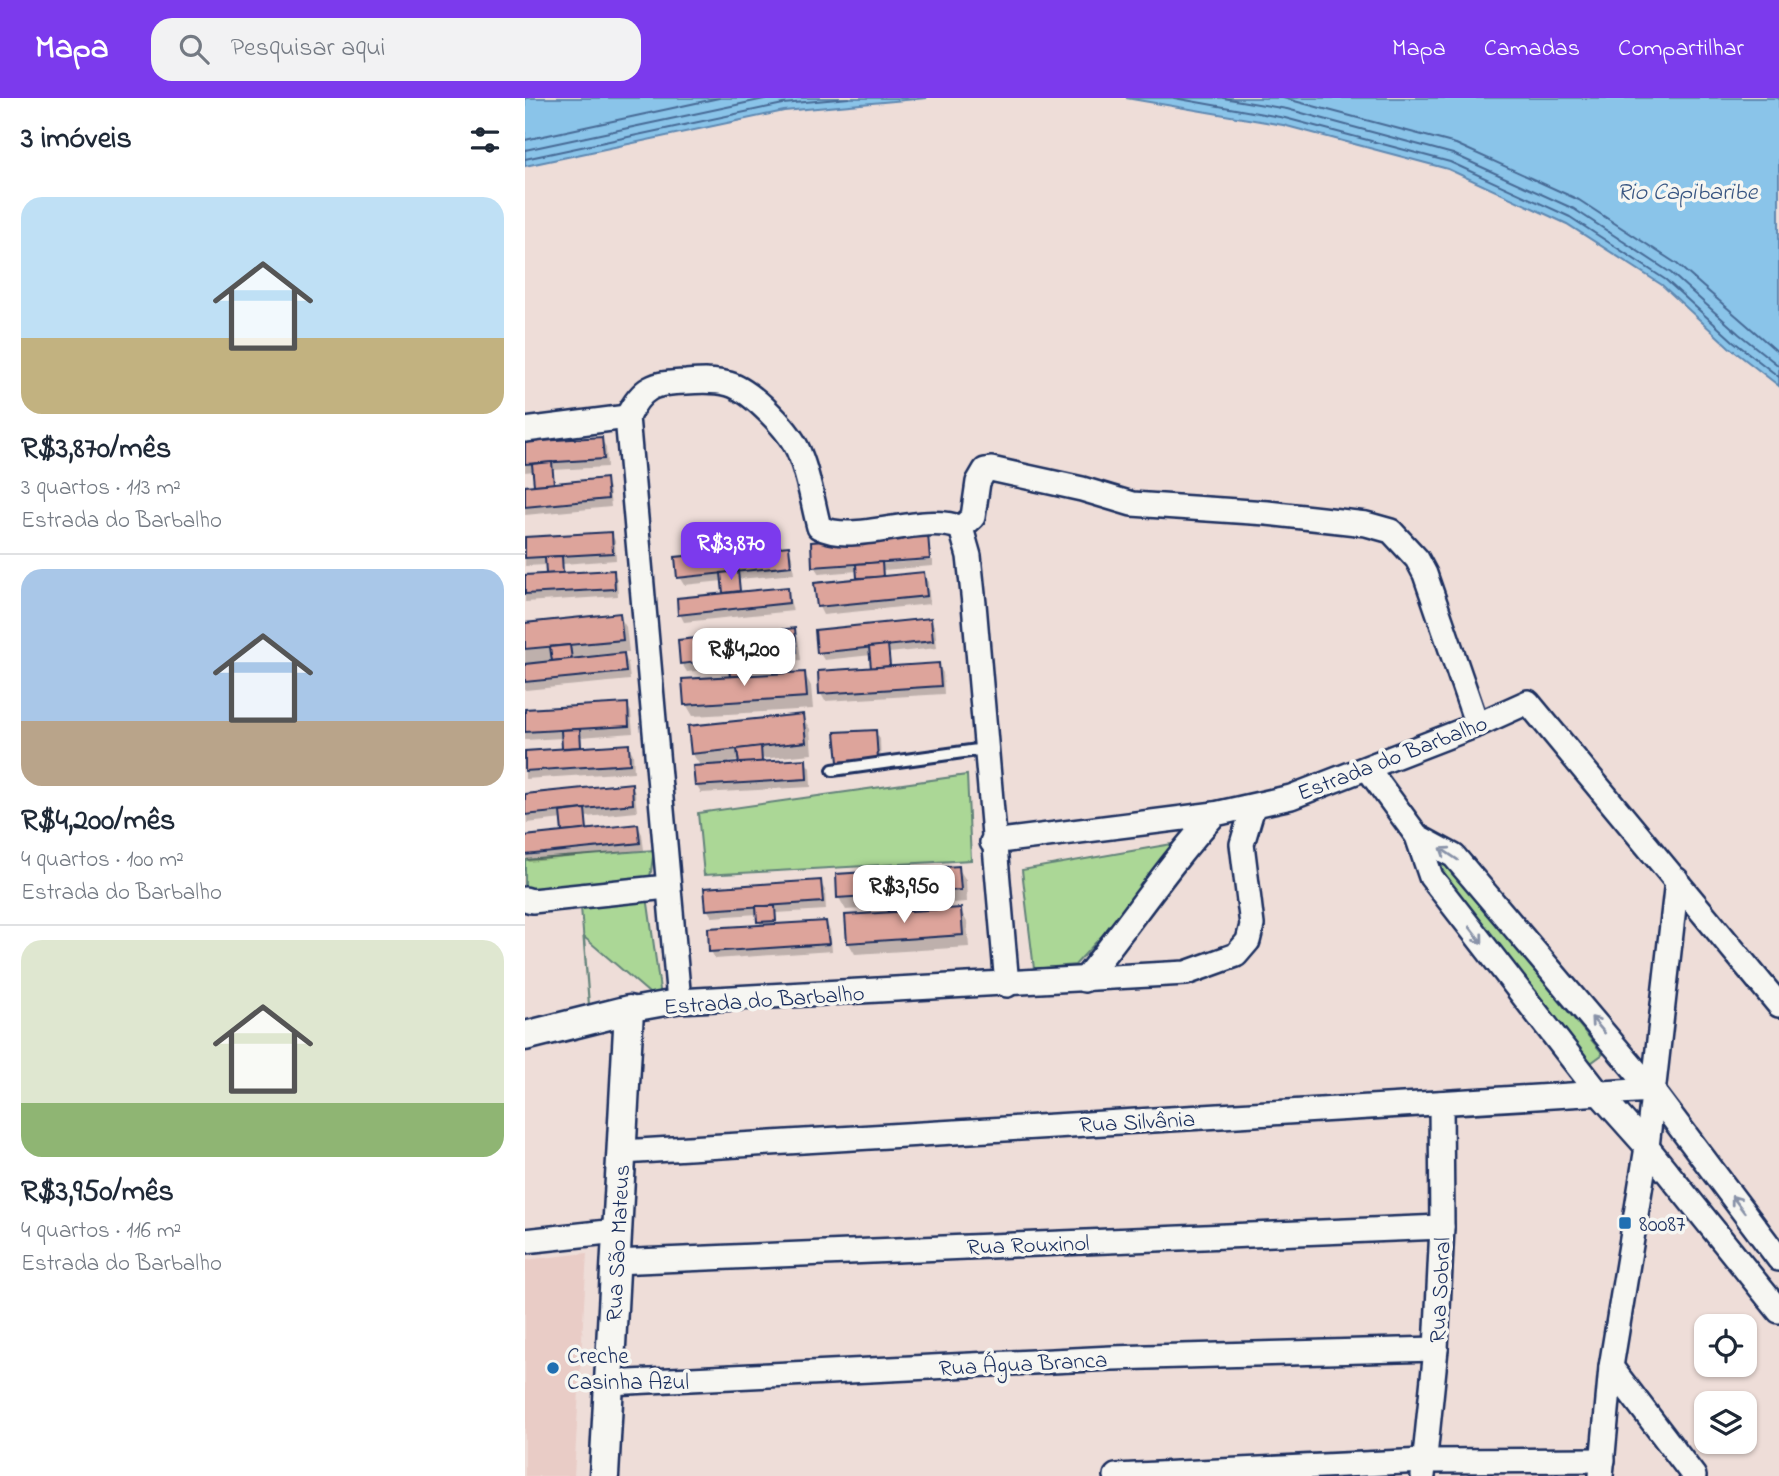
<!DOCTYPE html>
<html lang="pt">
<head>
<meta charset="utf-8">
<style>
	:root { --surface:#fff; --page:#f2f2f3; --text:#1f2937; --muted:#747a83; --line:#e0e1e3; --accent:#7c3aed }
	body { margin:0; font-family:"Indie Flower",sans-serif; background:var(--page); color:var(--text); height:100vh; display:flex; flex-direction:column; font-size:26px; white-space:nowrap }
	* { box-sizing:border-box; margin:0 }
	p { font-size:23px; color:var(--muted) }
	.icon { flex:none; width:38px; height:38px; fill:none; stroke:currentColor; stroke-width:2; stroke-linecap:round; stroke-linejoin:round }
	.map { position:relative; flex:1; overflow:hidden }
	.sheet { display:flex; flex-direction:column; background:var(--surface); width:525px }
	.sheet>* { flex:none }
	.fabs { position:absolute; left:1169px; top:1216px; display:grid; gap:14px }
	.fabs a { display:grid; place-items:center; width:63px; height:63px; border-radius:14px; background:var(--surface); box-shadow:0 2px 5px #0004; font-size:35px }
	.price { position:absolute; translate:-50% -60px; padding:0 16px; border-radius:14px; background:#fff; color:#222; font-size:23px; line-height:46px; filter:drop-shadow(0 2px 4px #0008) }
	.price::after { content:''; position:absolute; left:50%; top:42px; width:21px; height:16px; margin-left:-10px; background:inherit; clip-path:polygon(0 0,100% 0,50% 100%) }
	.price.current { background:var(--accent); color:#fff }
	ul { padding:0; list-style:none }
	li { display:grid; align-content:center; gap:14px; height:371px; padding:0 21px }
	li+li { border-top:2px solid var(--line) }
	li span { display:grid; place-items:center; height:217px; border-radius:21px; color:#555 }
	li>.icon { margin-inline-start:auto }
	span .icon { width:126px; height:126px; fill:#fffc; stroke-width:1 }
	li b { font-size:30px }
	h2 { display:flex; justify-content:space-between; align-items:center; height:84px; padding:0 21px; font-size:30px }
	header { display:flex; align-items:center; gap:42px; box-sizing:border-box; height:98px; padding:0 35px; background:var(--accent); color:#fff }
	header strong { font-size:33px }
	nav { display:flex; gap:38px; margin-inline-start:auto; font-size:24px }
	.search { width:490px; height:63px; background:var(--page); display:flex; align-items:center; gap:18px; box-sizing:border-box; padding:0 24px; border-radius:21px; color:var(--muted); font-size:26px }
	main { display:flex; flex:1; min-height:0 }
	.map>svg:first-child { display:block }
	.built { fill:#e9ccc6 }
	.green { fill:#abd796; stroke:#63837a; stroke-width:2 }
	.water { fill:#8ac4e9; stroke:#5e88b1; stroke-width:2 }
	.shadow { fill:#0003; fill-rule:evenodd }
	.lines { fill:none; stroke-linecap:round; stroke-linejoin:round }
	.shore { stroke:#476b96; stroke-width:2 }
	.building { fill:#dda49b; stroke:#1b2f5e; stroke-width:2 }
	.service-casing { stroke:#1b2f5e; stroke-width:16 }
	.minor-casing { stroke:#1b2f5e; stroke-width:28 }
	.tertiary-casing { stroke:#1b2f5e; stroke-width:33 }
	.service { stroke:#f6f6f2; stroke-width:10 }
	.minor { stroke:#f6f6f2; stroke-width:23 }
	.tertiary { stroke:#f6f6f2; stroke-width:28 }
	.oneway { stroke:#8892a8 }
	.poi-dot { fill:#1f6fb2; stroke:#f6f6f2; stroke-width:2.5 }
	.labels { text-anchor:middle; stroke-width:7; stroke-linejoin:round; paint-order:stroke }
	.street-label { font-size:23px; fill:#1b2f5e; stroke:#f6f6f2 }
	.poi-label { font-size:23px; fill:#1b2f5e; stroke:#f6f6f2; text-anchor:start }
	.water-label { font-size:24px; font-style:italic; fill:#375481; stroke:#f6f6f2 }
</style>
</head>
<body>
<header>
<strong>Mapa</strong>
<div class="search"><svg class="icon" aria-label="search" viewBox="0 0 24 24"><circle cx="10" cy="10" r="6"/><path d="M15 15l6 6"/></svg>Pesquisar aqui</div>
<nav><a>Mapa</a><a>Camadas</a><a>Compartilhar</a></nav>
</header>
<main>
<section class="sheet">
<h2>3 imóveis<svg class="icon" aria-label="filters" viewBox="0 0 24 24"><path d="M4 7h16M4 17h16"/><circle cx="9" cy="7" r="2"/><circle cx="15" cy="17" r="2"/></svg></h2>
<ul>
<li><span style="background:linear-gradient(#bfe0f5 65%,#c2b280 0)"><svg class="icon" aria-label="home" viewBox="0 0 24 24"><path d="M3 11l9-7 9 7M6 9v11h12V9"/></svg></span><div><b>R$3,870/mês</b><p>3 quartos · 113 m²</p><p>Estrada do Barbalho</p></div></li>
<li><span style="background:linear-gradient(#a9c7e8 70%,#b9a48a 0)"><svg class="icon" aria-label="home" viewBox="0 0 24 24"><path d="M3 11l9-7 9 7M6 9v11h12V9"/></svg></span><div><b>R$4,200/mês</b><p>4 quartos · 100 m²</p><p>Estrada do Barbalho</p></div></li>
<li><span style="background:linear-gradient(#dfe7d0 75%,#8fb573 0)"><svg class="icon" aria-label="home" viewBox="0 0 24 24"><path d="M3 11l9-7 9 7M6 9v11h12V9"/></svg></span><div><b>R$3,950/mês</b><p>4 quartos · 116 m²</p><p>Estrada do Barbalho</p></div></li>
</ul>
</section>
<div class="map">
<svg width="1254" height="1378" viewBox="0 0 1254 1378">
	<rect width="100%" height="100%" fill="#eeddd8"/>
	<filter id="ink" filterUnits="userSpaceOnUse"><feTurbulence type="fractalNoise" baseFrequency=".0143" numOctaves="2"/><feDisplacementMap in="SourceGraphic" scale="14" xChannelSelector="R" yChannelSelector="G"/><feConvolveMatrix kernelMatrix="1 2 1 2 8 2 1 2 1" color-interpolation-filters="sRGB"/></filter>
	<g filter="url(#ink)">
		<polygon class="built" points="62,1155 49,1378 0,1378 0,1162"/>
		<g class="green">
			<polygon points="442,677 446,762 179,777 173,715"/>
			<polygon points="664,743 550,867 509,871 497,772"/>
			<polygon points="129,752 125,780 0,792 0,762"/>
			<polygon points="917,760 1078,956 1063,967 911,770"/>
			<polygon points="121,791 137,906 59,839 65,920 55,797"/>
		</g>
		<g class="water">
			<polygon points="0,0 402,0 259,13 0,68"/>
			<polygon points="601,0 1254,0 1254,288 1204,249 1137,187 1042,126 923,71 758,27"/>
		</g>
		<g class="shadow">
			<polygon points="76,341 81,349 82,369 28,372 29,387 80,382 84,390 86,409 0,417 0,390 12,389 9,373 0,374 0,346"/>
			<polygon points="86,435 90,443 91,462 38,466 39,477 88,473 92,481 93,498 0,504 0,479 23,478 22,467 0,468 0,441"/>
			<polygon points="402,438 407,459 355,462 355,466 408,462 408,468 358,472 358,480 398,476 403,484 405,506 298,517 294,509 335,482 333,473 294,476 289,468"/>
			<polygon points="263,450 267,458 269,476 214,481 215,495 262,490 268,513 159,524 155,516 199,497 198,483 159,487 154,479"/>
			<polygon points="94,517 101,529 104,554 97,554 103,565 105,582 0,592 0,527"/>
			<polygon points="405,522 410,529 412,550 364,555 366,570 413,567 418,575 419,596 300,603 296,596 348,571 347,557 299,562 294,554"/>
			<polygon points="269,532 273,540 276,562 224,567 225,579 279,575 286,588 288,611 168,618 161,606 207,580 206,569 162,574 157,566"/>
			<polygon points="102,607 106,614 108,635 56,639 57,651 103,648 108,656 109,674 0,681 0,655 40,652 38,640 0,642 0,613"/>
			<path d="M277,618L285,631L287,656L235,661L236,672L280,663L285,670L286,689L176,695L171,687L176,669L167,655ZM215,663V667L204,668V664Z"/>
			<polygon points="350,634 355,641 356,669 319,671 314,663"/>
			<polygon points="106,687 110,695 112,714 61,719 63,733 113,728 117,736 119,752 4,764 0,758 0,740 39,736 38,721 2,725 0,698"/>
			<polygon points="433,770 441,782 442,804 386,808 386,815 435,811 442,824 444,849 330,856 323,844 366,816 365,809 321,812 314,800 312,778"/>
			<polygon points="295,784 300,792 301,812 251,815 252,828 300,824 305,832 307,853 190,861 186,853 236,829 233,816 187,819 182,811"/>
		</g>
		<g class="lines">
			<g class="shore">
				<polyline points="649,0 760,20 925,64 1045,119 1141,182 1208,243 1254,279"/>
				<polyline points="698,0 762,11 928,56 1049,111 1146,175 1214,236 1254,268"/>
				<polyline points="758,0 931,46 1054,102 1152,166 1254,255"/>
				<polyline points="0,42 194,0"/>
				<polyline points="0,52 244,0"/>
				<polyline points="0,61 258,6 324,0"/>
			</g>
		</g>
		<g class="building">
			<polygon points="77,339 79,361 0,366 0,344"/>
			<polygon points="27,364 29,386 9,387 7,366"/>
			<polygon points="81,380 83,401 0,409 0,388"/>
			<polygon points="87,434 88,455 0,460 0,439"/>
			<polygon points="403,436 405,461 287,469 286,444"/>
			<polygon points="264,448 266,468 152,480 150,459"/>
			<polygon points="37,458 38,475 21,476 20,459"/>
			<polygon points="357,464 358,479 332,480 331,466"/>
			<polygon points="89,472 90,491 0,496 0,477"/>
			<polygon points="213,473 215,493 198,495 196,475"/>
			<polygon points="399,474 402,498 292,509 289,485"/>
			<polygon points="263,489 264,505 153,517 152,500"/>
			<polygon points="95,515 98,542 0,551 0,525"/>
			<polygon points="406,520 408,543 292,555 290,532"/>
			<polygon points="270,530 272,554 155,566 153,542"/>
			<polygon points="45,547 47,561 27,563 25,549"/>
			<polygon points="363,547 365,568 346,570 344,549"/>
			<polygon points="99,555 101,574 0,584 0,566"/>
			<polygon points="222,559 224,577 205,579 203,562"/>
			<polygon points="414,565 416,588 294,596 293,573"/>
			<polygon points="280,574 282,599 159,607 157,581"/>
			<polygon points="103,605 104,628 0,634 0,611"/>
			<polygon points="278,616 281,644 166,656 163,628"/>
			<polygon points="55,631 56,649 37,650 36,632"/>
			<polygon points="351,632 353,661 313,664 310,634"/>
			<polygon points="104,646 105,666 0,673 0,653"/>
			<polygon points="236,648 237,664 214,666 212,651"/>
			<polygon points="281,661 282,681 170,688 168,668"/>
			<polygon points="107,685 108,706 0,717 0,696"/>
			<polygon points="60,711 62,732 37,734 35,714"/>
			<polygon points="113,726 115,745 0,757 0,738"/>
			<polygon points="434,768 436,792 312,800 311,776"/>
			<polygon points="296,782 298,804 181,812 179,790"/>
			<polygon points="385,796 386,813 363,814 362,797"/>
			<polygon points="231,808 250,808 251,823 232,824"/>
			<polygon points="436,810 438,837 322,845 320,817"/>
			<polygon points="301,823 304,846 184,854 183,830"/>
		</g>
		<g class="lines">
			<defs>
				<polyline id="service" points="308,672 460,651"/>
				<g id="minor">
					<polyline points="102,319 154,903"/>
					<path d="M102,319C117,289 128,285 161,284C175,283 190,282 204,286C227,293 267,334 275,357C284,379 288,406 294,429C329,448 396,414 436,430"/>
					<polyline points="0,332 102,319"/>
					<polyline points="436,430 448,419 453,384 460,372 466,371 557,391 607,406 742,415 841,426 866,433 892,461 900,476 952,627"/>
					<polyline points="436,430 444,458 449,506 482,887"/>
					<polyline points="843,671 892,738 906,779 1072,993 1122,1049 1254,1213"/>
					<polyline points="892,738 929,758 1127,992 1254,1161"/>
					<polyline points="467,744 690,716 766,699 952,627 1003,604 1254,907"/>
					<polyline points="0,801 7,803 142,789"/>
					<path d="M559,882C604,827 642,768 690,716"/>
					<polyline points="104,912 154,903 661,875 711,857 723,843 727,827 717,746 728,709"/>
					<polyline points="97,1054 1127,992"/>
					<polyline points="0,1143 92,1133"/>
					<polyline points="89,1164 917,1129"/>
					<polyline points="1086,1269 1169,1378"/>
					<polyline points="84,1285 587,1260 911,1251"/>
					<polyline points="591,1378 899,1363 1078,1362"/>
					<polyline points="898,1378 911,1251 917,1129 916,1005"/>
					<polyline points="1076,1378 1086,1269 1122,1049 1152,782"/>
				</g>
				<polyline id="tertiary" points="0,938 104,912 79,1378"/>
			</defs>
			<use href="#service" class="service-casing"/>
			<use href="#minor" class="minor-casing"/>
			<use href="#tertiary" class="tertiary-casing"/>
			<use href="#service" class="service"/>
			<use href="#minor" class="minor"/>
			<use href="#tertiary" class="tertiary"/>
		</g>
		<defs><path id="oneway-shaft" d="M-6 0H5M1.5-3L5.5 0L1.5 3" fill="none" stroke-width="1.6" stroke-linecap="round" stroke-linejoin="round" transform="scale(1.75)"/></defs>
		<g class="oneway">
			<use href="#oneway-shaft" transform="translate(924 756) rotate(-146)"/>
			<use href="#oneway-shaft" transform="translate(951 837) rotate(52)"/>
			<use href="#oneway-shaft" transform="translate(1073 927) rotate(-130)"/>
			<use href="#oneway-shaft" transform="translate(1213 1106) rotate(-127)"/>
		</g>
	</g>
	<g class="poi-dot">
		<rect x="1093" y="1118" width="14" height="14" rx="3.5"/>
		<circle cx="28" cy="1270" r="7"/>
	</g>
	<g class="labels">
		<g class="street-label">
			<text transform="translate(867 659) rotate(-21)" y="8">Estrada do Barbalho</text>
			<text transform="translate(239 901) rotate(-4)" y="8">Estrada do Barbalho</text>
			<text transform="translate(612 1023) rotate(-3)" y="8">Rua Silvânia</text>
			<text transform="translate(92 1145) rotate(-87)" y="8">Rua São Mateus</text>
			<text transform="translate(503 1146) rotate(-2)" y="8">Rua Rouxinol</text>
			<text transform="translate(914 1192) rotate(-87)" y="8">Rua Sobral</text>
			<text transform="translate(498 1265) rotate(-3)" y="8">Rua Água Branca</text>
		</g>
		<g class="poi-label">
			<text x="1114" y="1133">80087</text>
			<text x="42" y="1265">Creche<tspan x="42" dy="26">Casinha Azul</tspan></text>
		</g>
		<g class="water-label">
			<text x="1162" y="101">Rio Capibaribe</text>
		</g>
	</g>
</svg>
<div class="fabs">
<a><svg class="icon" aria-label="locate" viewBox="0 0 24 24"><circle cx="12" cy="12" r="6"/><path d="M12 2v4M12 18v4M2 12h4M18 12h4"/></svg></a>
<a><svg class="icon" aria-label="layers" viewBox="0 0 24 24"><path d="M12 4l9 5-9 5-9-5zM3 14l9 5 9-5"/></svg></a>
</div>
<b class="price current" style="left:206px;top:484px">R$3,870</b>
<b class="price" style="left:219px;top:590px">R$4,200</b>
<b class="price" style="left:379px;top:827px">R$3,950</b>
</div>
</main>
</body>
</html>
